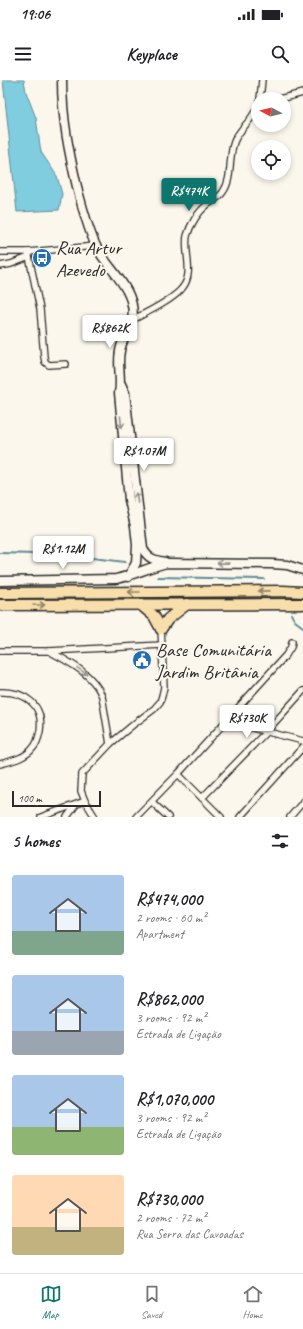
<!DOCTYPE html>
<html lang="en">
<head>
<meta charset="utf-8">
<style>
	:root { --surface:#fff; --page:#f2f2f2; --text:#202124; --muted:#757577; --line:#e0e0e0; --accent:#0f766e }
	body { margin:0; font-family:Caveat,sans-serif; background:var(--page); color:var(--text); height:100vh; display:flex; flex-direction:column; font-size:15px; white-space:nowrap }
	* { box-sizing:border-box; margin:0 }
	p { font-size:13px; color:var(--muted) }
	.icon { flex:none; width:22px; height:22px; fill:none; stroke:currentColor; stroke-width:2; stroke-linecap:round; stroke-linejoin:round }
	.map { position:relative; height:737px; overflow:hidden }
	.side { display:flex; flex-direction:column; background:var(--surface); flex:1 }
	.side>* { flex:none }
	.needle { width:26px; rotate:277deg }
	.fabs { position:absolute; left:251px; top:12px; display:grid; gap:8px }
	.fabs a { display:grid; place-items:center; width:40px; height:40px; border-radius:50%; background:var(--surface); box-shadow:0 2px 6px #0003; font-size:20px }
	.scale { position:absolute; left:12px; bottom:10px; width:89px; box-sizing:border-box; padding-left:4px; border:2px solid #2b2b2b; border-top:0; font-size:11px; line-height:14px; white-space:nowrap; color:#2b2b2b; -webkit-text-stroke:3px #fbf7ec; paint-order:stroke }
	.price { position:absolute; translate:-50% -34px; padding:0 9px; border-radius:4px; background:#fff; color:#222; font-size:13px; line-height:26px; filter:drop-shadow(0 1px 2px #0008) }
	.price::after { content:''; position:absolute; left:50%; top:24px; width:12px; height:9px; margin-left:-6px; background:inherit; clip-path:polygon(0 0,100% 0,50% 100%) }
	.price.selected { background:var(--accent); color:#fff }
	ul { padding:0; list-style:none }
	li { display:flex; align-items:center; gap:12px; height:100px; padding:0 12px }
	li span { display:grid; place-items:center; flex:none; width:112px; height:80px; border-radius:4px; color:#555 }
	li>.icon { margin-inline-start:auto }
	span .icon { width:48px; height:48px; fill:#fffc; stroke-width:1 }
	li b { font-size:17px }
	h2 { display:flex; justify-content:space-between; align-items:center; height:48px; padding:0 12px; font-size:17px }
	.status { display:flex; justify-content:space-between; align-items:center; height:28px; padding:0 20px; background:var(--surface); direction:ltr }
	.status svg { height:11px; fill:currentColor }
	header { display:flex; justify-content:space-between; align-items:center; height:52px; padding:0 12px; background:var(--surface); font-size:18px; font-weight:800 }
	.tabs { display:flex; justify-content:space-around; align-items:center; height:56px; border-top:1px solid var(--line); background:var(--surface); font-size:11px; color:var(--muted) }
	.tabs a { display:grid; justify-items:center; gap:2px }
	.tabs .selected { color:var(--accent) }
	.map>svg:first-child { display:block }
	.water { fill:#80cde0; stroke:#5e8c98 }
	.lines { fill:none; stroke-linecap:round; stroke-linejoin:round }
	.stream { stroke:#5e8c98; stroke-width:2 }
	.minor-casing { stroke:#2b2b2b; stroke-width:8 }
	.secondary-casing { stroke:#2b2b2b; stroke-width:11 }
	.motorway-casing { stroke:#2b2b2b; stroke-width:13 }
	.minor { stroke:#fbf7ec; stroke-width:5.5 }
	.secondary { stroke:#fbf7ec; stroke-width:8 }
	.motorway { stroke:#f8deab; stroke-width:10 }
	.oneway { stroke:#93918c }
	.oneway2 { stroke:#92846b }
	.labels { text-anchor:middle; stroke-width:4; stroke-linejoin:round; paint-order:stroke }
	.poi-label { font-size:19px; fill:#2b2b2b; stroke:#fbf7ec; text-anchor:start }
</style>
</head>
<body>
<div class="status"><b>19:06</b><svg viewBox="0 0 49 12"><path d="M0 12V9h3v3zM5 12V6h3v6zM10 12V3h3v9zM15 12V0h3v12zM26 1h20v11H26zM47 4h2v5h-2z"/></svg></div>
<header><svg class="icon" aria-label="menu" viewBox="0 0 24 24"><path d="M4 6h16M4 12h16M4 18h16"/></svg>Keyplace<svg class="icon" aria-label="search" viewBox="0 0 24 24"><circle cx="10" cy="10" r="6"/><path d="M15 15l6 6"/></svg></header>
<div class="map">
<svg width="303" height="737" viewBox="0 0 303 737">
	<rect width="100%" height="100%" fill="#fbf7ec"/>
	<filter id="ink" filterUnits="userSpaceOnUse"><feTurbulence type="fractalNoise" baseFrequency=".025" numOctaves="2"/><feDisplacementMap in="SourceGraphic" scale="8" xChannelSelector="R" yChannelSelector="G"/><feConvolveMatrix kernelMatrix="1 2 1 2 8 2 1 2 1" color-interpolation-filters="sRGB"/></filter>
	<g filter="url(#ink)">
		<polygon class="water" points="3,0 24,0 26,12 36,38 41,72 57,96 62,114 59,130 17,132"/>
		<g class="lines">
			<g class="stream">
				<polyline points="0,473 68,475 125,482"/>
				<polyline points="158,497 264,499"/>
				<polyline points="291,534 295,541 303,547"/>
			</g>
			<defs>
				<g id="minor">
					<polyline points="260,19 262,0"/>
					<polyline points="279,19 303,13"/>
					<polyline points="0,172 28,172 96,166"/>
					<polyline points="28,172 40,229 44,277 45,282 49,285 66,284"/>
					<polyline points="0,186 11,184 29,177"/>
					<path d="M132,240C146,233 175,219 183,207C194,193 184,172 187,156C190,145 198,132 207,125C212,121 219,118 223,112C233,98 228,78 234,62C237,54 243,48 248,42C252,37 255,32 258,27"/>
					<polyline points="0,571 49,571 162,565"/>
					<path d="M49,571C69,582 93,594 102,616L110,664"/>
					<path d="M0,612C25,611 44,625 40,651C39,656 37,664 33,668C26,678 11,681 0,684"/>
					<polyline points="225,641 303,661"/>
					<polyline points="178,694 221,737"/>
					<polyline points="202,718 266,652 303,611"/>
					<polyline points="152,722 168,737"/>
					<polyline points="41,737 85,721"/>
					<polyline points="67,737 75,726"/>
					<polyline points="95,737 85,721 81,711 82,694 110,664 134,644 154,629 160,622 162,616 164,607 161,549"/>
					<polyline points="136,737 178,694 286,575 291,567 292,562"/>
					<polyline points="240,737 303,667"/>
					<polyline points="290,737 303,722"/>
				</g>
				<g id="secondary">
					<path d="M62,0C62,39 69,73 78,111C83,129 88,149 96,166C105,185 128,203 132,225C136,244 123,254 120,271C117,285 122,299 119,313L129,420L135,446L137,465L136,483L128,497"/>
					<path d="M121,304L125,313L143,469C148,479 155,480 165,482"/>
					<path d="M0,501L116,499C134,495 149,487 167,483L272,484L287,485L303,490"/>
				</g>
				<g id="motorway">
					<polyline points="0,513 283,511 303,512"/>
					<polyline points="0,525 303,524"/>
					<polyline points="141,525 154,536 161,549"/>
					<polyline points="161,549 168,539 187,524"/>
				</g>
			</defs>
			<use href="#minor" class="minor-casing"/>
			<use href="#secondary" class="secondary-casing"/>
			<use href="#motorway" class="motorway-casing"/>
			<use href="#minor" class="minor"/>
			<use href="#secondary" class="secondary"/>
			<use href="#motorway" class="motorway"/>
		</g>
		<defs><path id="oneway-shaft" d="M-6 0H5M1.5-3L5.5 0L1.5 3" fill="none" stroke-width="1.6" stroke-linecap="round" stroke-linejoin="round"/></defs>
		<g class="oneway">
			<use href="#oneway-shaft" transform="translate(121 342) rotate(84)"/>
			<use href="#oneway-shaft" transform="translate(137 418) rotate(-97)"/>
			<use href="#oneway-shaft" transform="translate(223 483) rotate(-179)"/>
			<use href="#oneway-shaft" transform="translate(82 591) rotate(35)"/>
		</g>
		<g class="oneway2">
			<use href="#oneway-shaft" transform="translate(264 511) rotate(179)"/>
			<use href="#oneway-shaft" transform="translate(134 512) rotate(180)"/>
			<use href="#oneway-shaft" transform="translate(39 525)"/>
		</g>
	</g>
	<defs>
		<symbol id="bus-disc" viewBox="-11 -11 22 22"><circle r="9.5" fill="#1f6fb2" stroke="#fbf7ec"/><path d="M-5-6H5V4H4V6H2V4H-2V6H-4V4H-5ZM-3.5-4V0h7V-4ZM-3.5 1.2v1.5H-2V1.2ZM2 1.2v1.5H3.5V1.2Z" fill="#fff"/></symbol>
		<symbol id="civic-disc" viewBox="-11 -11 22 22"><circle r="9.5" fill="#1f6fb2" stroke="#fbf7ec"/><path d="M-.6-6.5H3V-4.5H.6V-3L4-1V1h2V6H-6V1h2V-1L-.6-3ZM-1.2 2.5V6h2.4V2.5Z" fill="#fff"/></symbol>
	</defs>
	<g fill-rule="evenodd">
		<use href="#bus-disc" x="31" y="167" width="22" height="22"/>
		<use href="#civic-disc" x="131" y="569" width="22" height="22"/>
	</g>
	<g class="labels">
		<g class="poi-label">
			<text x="56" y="174">Rua Artur<tspan x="56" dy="22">Azevedo</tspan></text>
			<text x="156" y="576">Base Comunitária<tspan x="156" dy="22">Jardim Britânia</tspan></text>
		</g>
	</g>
</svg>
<div class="fabs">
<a><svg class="needle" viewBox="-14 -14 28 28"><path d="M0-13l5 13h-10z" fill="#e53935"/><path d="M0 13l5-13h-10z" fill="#757577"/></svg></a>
<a><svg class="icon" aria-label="locate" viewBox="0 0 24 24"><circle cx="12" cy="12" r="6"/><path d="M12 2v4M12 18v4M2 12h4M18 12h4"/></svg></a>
</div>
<div class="scale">100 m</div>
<b class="price selected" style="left:189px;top:132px">R$474K</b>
<b class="price" style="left:110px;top:269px">R$862K</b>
<b class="price" style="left:144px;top:392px">R$1.07M</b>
<b class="price" style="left:63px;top:490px">R$1.12M</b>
<b class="price" style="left:247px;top:659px">R$730K</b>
</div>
<section class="side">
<h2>5 homes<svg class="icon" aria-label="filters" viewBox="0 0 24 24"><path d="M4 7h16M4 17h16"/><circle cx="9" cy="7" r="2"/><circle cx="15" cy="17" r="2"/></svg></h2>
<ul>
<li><span style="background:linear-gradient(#a9c7e8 70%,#7fa58c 0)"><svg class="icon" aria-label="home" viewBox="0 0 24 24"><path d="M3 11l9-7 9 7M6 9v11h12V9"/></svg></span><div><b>R$474,000</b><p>2 rooms · 60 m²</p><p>Apartment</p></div></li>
<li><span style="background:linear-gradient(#a9c7e8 70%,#9aa5b1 0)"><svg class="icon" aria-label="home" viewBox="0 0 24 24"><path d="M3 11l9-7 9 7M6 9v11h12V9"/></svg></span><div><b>R$862,000</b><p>3 rooms · 92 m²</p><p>Estrada de Ligação</p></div></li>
<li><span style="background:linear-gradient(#a9c7e8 65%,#8fb573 0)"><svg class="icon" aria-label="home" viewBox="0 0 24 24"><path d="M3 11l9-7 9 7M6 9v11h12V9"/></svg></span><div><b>R$1,070,000</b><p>3 rooms · 92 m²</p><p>Estrada de Ligação</p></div></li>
<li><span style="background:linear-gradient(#ffd9b3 65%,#c2b280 0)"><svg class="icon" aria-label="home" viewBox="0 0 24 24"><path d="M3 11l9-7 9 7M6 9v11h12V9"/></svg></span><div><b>R$730,000</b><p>2 rooms · 72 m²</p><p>Rua Serra das Cavoadas</p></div></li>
</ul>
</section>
<nav class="tabs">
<a class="selected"><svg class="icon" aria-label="map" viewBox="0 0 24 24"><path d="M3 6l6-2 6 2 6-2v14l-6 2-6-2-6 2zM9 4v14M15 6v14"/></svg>Map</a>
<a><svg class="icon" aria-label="saved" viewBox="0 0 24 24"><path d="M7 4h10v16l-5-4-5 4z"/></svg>Saved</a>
<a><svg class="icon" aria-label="home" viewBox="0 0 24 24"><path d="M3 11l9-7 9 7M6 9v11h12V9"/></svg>Home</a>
</nav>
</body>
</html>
